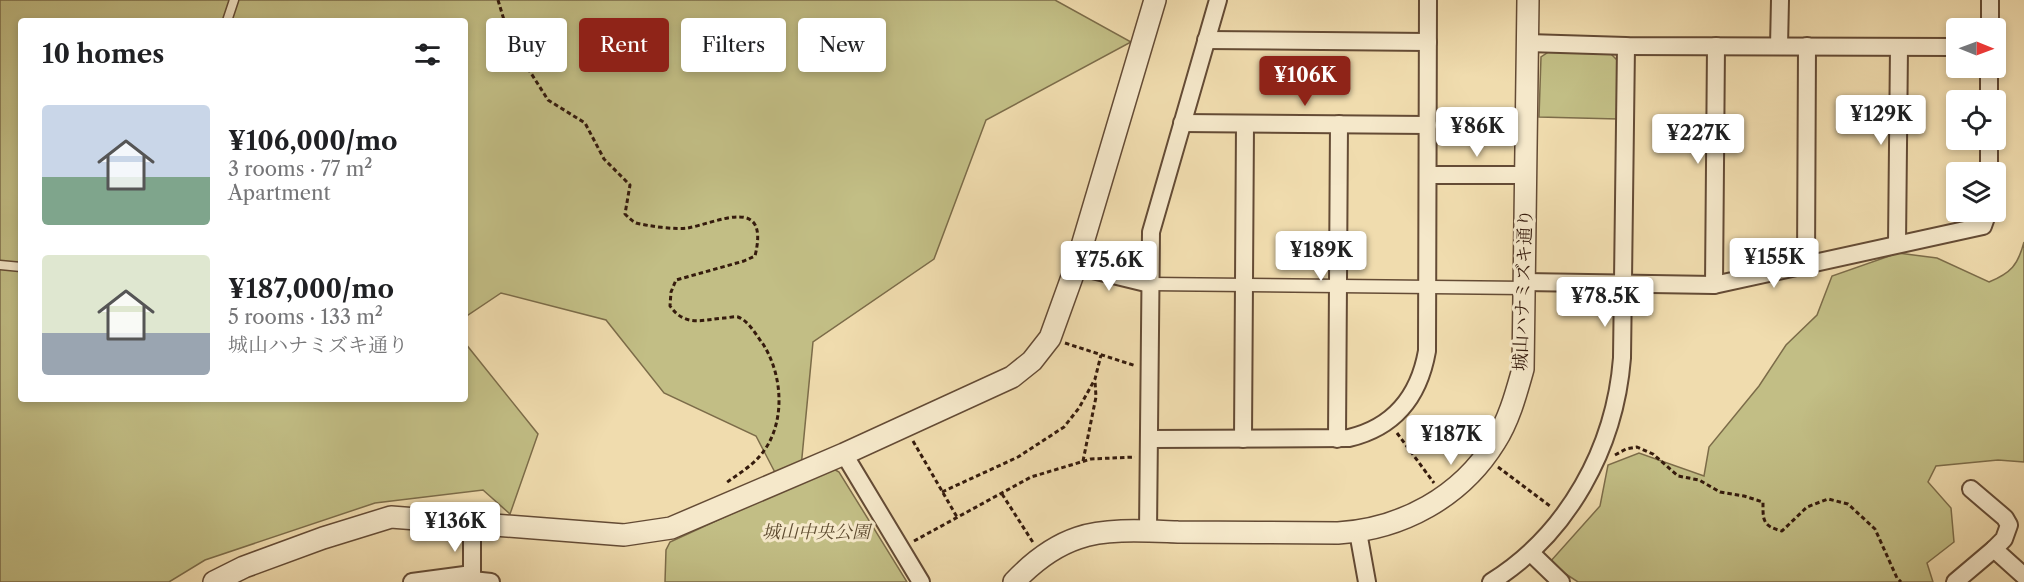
<!DOCTYPE html>
<html lang="en">
<head>
<meta charset="utf-8">
<style>
	:root { --surface:#fff; --page:#f6f6f6; --text:#202124; --muted:#757577; --accent:#8f2418 }
	body { margin:0; font-family:"Libre Caslon Text","Noto Serif JP",serif; background:var(--page); color:var(--text); height:100vh; display:flex; flex-direction:column; font-size:22px; white-space:nowrap }
	* { box-sizing:border-box; margin:0 }
	p { font-size:20px; color:var(--muted) }
	.icon { flex:none; width:33px; height:33px; fill:none; stroke:currentColor; stroke-width:2; stroke-linecap:round; stroke-linejoin:round }
	.map { position:relative; flex:1; overflow:hidden }
	.drawer { position:absolute; left:18px; top:18px; width:450px; height:384px; display:flex; flex-direction:column; background:var(--surface); border-radius:6px; box-shadow:0 3px 9px #0003 }
	.drawer>* { flex:none }
	.top-card { position:absolute; left:486px; top:18px; width:570px; height:54px; display:flex; gap:12px }
	.needle { width:39px; rotate:91deg }
	.fabs { position:absolute; left:1946px; top:18px; display:grid; gap:12px }
	.fabs a { display:grid; place-items:center; width:60px; height:60px; border-radius:6px; background:var(--surface); box-shadow:0 3px 9px #0003; font-size:30px }
	.price { position:absolute; translate:-50% -51px; padding:0 14px; border-radius:6px; background:#fff; color:#222; font-size:20px; line-height:39px; filter:drop-shadow(0 2px 3px #0008) }
	.price::after { content:''; position:absolute; left:50%; top:36px; width:18px; height:14px; margin-left:-9px; background:inherit; clip-path:polygon(0 0,100% 0,50% 100%) }
	.price.current { background:var(--accent); color:#fff }
	ul { padding:0; list-style:none }
	li { display:flex; align-items:center; gap:18px; height:150px; padding:0 24px }
	li span { display:grid; place-items:center; flex:none; width:168px; height:120px; border-radius:6px; color:#555 }
	li>.icon { margin-inline-start:auto }
	span .icon { width:72px; height:72px; fill:#fffc; stroke-width:1 }
	li b { font-size:26px }
	h2 { display:flex; justify-content:space-between; align-items:center; height:72px; padding:0 24px; font-size:26px }
	.pill { padding:0 21px; border-radius:6px; background:var(--surface); box-shadow:0 3px 9px #0003; font-size:21px; line-height:54px }
	.pill.current { background:var(--accent); color:#fff }
	.map>svg:first-child { display:block }
	.green { fill:#c2be85; stroke:#7c6c49; stroke-width:1.5 }
	.lines { fill:none; stroke-linecap:round; stroke-linejoin:round }
	.service-casing { stroke:#644b35; stroke-width:11 }
	.pedestrian-casing { stroke:#644b35; stroke-width:15 }
	.minor-casing { stroke:#644b35; stroke-width:20 }
	.tertiary-casing { stroke:#644b35; stroke-width:24 }
	.path { stroke:#351b0d; stroke-width:3; stroke-dasharray:4.5 3; stroke-linecap:butt }
	.service { stroke:#f5e8ca; stroke-width:8 }
	.pedestrian { stroke:#f5e8ca; stroke-width:12 }
	.minor { stroke:#f5e8ca; stroke-width:16 }
	.tertiary { stroke:#f5e8ca; stroke-width:21 }
	.labels { text-anchor:middle; stroke-width:6; stroke-linejoin:round; paint-order:stroke }
	.street-label { font-size:18px; fill:#351b0d; stroke:#f5e8ca }
	.park-label { font-size:18px; font-style:italic; fill:#5f4c31; stroke:#f5e8ca }
</style>
</head>
<body>
<div class="map">
<svg width="2024" height="582" viewBox="0 0 2024 582">
	<rect width="100%" height="100%" fill="#f0dcae"/>
	<filter id="stains"><feTurbulence type="fractalNoise" baseFrequency=".00333" numOctaves="4"/><feColorMatrix values="0 0 0 0 .2 0 0 0 0 .09 0 0 0 0 .02 0 0 0 .5 -.17"/></filter>
	<radialGradient id="worn" r=".72"><stop offset=".6" stop-color="#630" stop-opacity="0"/><stop offset="1" stop-color="#630" stop-opacity=".3"/></radialGradient>
	<g class="green">
		<polygon points="0,0 1055,0 1131,42 986,120 934,259 813,342 800,478 780,482 756,436 664,393 606,320 501,293 465,317 465,21 21,21 21,399 465,399 465,343 538,434 510,514 483,490 375,503 205,560 169,582 0,582"/>
		<polygon points="1550,51 1608,51 1618,61 1618,119 1539,117 1541,57"/>
		<path d="M2024,242V462L1998,460L1936,466L1928,482L1951,508L1954,542L1927,563L1933,582H1578L1549,563L1600,506L1608,465L1639,453L1704,476L1709,447L1759,386L1786,345L1817,315L1832,276L1898,253L1937,258L1989,282C2011,273 2018,265 2024,242Z"/>
		<polygon points="832,468 839,472 907,582 665,582 666,550 670,542"/>
	</g>
	<g class="lines">
		<defs>
			<g id="service">
				<polyline points="227,21 234,0"/>
				<polyline points="0,265 21,267"/>
			</g>
			<polyline id="pedestrian" points="1150,284 1525,288"/>
			<g id="minor">
				<polyline points="1990,28 1990,0"/>
				<polyline points="1206,40 1428,42"/>
				<polyline points="1528,43 1626,46 1956,47"/>
				<polyline points="1779,46 1780,0"/>
				<polyline points="1989,100 1989,68"/>
				<polyline points="1182,123 1428,125"/>
				<polyline points="1989,172 1989,140"/>
				<polyline points="1428,175 1526,175"/>
				<polyline points="1897,244 1899,47"/>
				<polyline points="1806,264 1807,46"/>
				<polyline points="1076,266 1150,284"/>
				<polyline points="1525,282 1714,285 1983,226 1988,212"/>
				<polyline points="1714,285 1716,46"/>
				<path d="M1149,439L1349,438C1395,427 1419,396 1427,351L1428,0"/>
				<polyline points="1243,439 1245,124"/>
				<polyline points="1337,439 1339,124"/>
				<polyline points="844,454 921,582"/>
				<polyline points="1971,489 2005,518 2009,525 2004,539 1994,549"/>
				<polyline points="472,524 472,582"/>
				<polyline points="1148,531 1151,232 1218,0"/>
				<polyline points="1358,532 1367,582"/>
				<polyline points="1531,553 1561,582"/>
				<polyline points="472,580 491,582"/>
				<polyline points="412,582 472,574"/>
				<path d="M1491,582C1568,534 1615,448 1622,358L1626,46"/>
				<polyline points="1955,582 1994,549 2024,576"/>
			</g>
			<g id="tertiary">
				<polyline points="214,582 244,567 323,538 391,517 624,535 671,528 844,454 1012,377 1032,361 1050,338 1076,266 1155,0"/>
				<path d="M1014,582C1031,564 1054,546 1078,538C1106,528 1148,531 1178,532C1231,532 1285,533 1338,533C1402,529 1461,497 1495,442C1509,420 1516,394 1523,369L1528,0"/>
			</g>
		</defs>
		<use href="#service" class="service-casing"/>
		<use href="#pedestrian" class="pedestrian-casing"/>
		<use href="#minor" class="minor-casing"/>
		<use href="#tertiary" class="tertiary-casing"/>
		<g class="path">
			<path d="M498,0L510,40L548,100L585,123L604,159L630,185L625,214C629,218 632,221 636,223C648,226 676,230 688,228C719,222 770,195 755,256L744,261L676,280L671,292L670,306C685,327 701,320 724,318C728,318 734,316 738,317C749,321 756,335 763,344C784,377 786,427 759,457C750,467 737,475 726,483"/>
			<polyline points="1065,343 1136,366"/>
			<polyline points="1397,433 1434,483"/>
			<polyline points="913,441 957,517"/>
			<path d="M1615,455L1626,449L1637,447L1653,454L1678,476L1699,480L1720,492L1744,496L1763,502C1763,520 1762,526 1782,531L1807,507L1828,499L1848,504L1875,529L1897,578L1901,582"/>
			<polyline points="1083,461 1096,397 1095,381"/>
			<polyline points="1498,467 1550,506"/>
			<polyline points="942,492 1018,457 1064,427 1079,408 1095,379 1101,355"/>
			<polyline points="1002,494 1034,544"/>
			<polyline points="914,541 1031,477 1091,459 1135,457"/>
		</g>
		<use href="#service" class="service"/>
		<use href="#pedestrian" class="pedestrian"/>
		<use href="#minor" class="minor"/>
		<use href="#tertiary" class="tertiary"/>
	</g>
	<g class="labels">
		<g class="street-label">
			<text transform="translate(1523 290) rotate(-88)" y="6">城山ハナミズキ通り</text>
		</g>
		<g class="park-label">
			<text x="816" y="538">城山中央公園</text>
		</g>
	</g>
	<rect width="100%" height="100%" filter="url(#stains)"/>
	<rect width="100%" height="100%" fill="url(#worn)"/>
</svg>
<div class="fabs">
<a><svg class="needle" viewBox="-14 -14 28 28"><path d="M0-13l5 13h-10z" fill="#e53935"/><path d="M0 13l5-13h-10z" fill="#757577"/></svg></a>
<a><svg class="icon" aria-label="locate" viewBox="0 0 24 24"><circle cx="12" cy="12" r="6"/><path d="M12 2v4M12 18v4M2 12h4M18 12h4"/></svg></a>
<a><svg class="icon" aria-label="layers" viewBox="0 0 24 24"><path d="M12 4l9 5-9 5-9-5zM3 14l9 5 9-5"/></svg></a>
</div>
<b class="price current" style="left:1305px;top:107px">¥106K</b>
<b class="price" style="left:1881px;top:146px">¥129K</b>
<b class="price" style="left:1477px;top:158px">¥86K</b>
<b class="price" style="left:1698px;top:165px">¥227K</b>
<b class="price" style="left:1321px;top:282px">¥189K</b>
<b class="price" style="left:1774px;top:289px">¥155K</b>
<b class="price" style="left:1109px;top:292px">¥75.6K</b>
<b class="price" style="left:1605px;top:328px">¥78.5K</b>
<b class="price" style="left:1451px;top:466px">¥187K</b>
<b class="price" style="left:455px;top:553px">¥136K</b>
<div class="top-card">
<a class="pill">Buy</a>
<a class="pill current">Rent</a>
<a class="pill">Filters</a>
<a class="pill">New</a>
</div>
<section class="drawer">
<h2>10 homes<svg class="icon" aria-label="filters" viewBox="0 0 24 24"><path d="M4 7h16M4 17h16"/><circle cx="9" cy="7" r="2"/><circle cx="15" cy="17" r="2"/></svg></h2>
<ul>
<li><span style="background:linear-gradient(#c9d6e8 60%,#7fa58c 0)"><svg class="icon" aria-label="home" viewBox="0 0 24 24"><path d="M3 11l9-7 9 7M6 9v11h12V9"/></svg></span><div><b>¥106,000/mo</b><p>3 rooms · 77 m²</p><p>Apartment</p></div></li>
<li><span style="background:linear-gradient(#dfe7d0 65%,#9aa5b1 0)"><svg class="icon" aria-label="home" viewBox="0 0 24 24"><path d="M3 11l9-7 9 7M6 9v11h12V9"/></svg></span><div><b>¥187,000/mo</b><p>5 rooms · 133 m²</p><p>城山ハナミズキ通り</p></div></li>
</ul>
</section>
</div>
</body>
</html>
